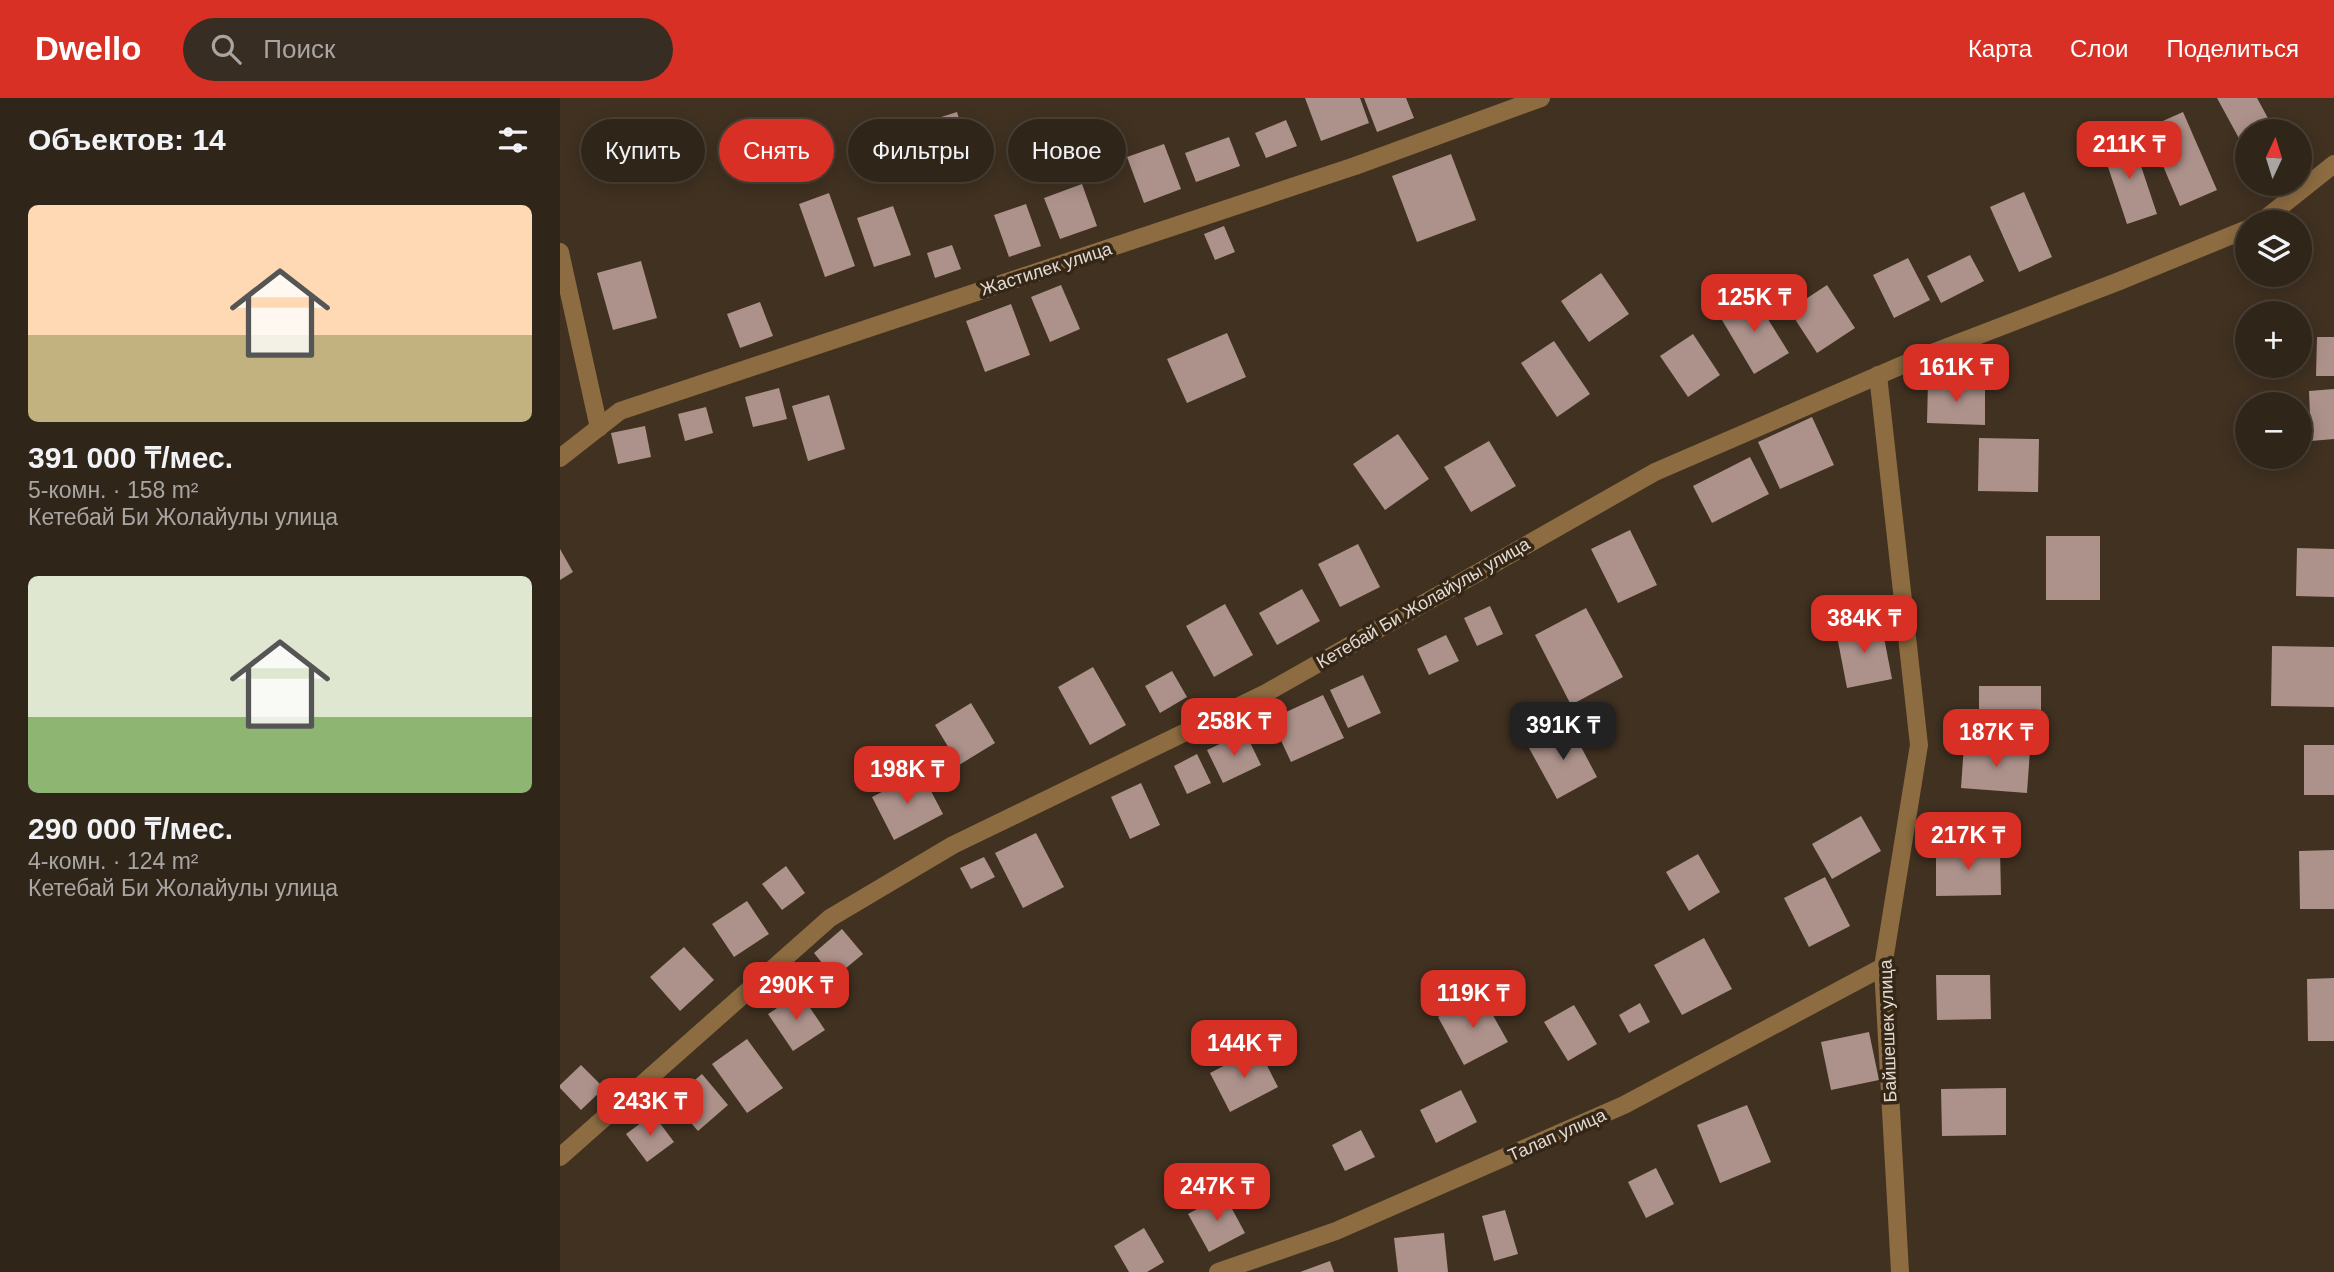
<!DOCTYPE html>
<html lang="ru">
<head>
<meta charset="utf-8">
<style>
	:root { --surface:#302519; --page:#382d22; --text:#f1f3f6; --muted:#a8a5a2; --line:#4b4238; --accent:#d93025 }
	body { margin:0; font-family:Arial,sans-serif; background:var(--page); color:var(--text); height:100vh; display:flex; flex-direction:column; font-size:26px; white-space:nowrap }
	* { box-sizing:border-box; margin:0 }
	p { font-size:23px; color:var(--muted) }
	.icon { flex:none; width:38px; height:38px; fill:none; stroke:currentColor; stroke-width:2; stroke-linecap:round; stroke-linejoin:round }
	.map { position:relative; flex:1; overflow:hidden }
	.side { display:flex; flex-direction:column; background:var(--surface); width:560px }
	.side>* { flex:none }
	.banner { position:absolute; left:21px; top:21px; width:665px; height:63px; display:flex; gap:14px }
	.needle { width:46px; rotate:4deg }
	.fabs { position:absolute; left:1675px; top:21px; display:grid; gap:14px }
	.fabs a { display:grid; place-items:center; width:77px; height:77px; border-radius:50%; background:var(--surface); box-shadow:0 4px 18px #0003,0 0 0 2px var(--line); font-size:35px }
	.price { position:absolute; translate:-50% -60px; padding:0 16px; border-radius:14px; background:var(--accent); color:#fff; font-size:23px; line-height:46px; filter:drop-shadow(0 2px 4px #0008) }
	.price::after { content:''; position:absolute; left:50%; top:42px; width:21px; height:16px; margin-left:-10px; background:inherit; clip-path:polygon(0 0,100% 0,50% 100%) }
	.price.active { background:#222; color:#fff }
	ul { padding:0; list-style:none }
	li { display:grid; align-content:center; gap:14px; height:371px; padding:0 28px }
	li span { display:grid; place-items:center; height:217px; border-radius:10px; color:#555 }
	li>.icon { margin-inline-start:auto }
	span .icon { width:126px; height:126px; fill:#fffc; stroke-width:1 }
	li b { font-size:30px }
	h2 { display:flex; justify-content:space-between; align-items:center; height:84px; padding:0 28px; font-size:30px }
	.pill { padding:0 24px; border-radius:32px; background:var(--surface); box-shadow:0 4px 18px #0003,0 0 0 2px var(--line); font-size:24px; line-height:63px }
	.pill.active { background:var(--accent); color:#fff }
	header { display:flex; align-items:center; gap:42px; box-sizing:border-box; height:98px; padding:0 35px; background:var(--accent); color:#fff }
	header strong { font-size:33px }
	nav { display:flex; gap:38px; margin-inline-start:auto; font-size:24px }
	.search { width:490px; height:63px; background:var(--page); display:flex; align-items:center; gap:18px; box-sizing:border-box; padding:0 24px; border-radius:38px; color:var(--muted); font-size:26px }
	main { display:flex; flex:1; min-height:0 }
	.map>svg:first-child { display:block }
	.building { fill:#ad928b }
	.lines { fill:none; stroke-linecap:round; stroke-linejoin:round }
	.minor { stroke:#8d6c41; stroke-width:18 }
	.labels { text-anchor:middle; stroke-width:7; stroke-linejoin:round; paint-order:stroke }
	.street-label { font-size:18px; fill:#e4dad0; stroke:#352717 }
</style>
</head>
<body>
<header>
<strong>Dwello</strong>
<div class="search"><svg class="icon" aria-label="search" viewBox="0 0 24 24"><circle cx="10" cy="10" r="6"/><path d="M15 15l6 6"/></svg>Поиск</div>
<nav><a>Карта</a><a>Слои</a><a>Поделиться</a></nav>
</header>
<main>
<section class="side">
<h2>Объектов: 14<svg class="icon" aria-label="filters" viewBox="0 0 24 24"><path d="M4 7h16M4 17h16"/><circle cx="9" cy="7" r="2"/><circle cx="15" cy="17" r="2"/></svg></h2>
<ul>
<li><span style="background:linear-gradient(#ffd9b3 60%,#c2b280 0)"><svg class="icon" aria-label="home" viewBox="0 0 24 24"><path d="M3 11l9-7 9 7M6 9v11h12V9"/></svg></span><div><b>391 000 ₸/мес.</b><p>5-комн. · 158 m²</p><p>Кетебай Би Жолайулы улица</p></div></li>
<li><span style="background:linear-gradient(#dfe7d0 65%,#8fb573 0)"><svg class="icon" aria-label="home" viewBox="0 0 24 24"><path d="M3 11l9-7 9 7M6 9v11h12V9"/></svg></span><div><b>290 000 ₸/мес.</b><p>4-комн. · 124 m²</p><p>Кетебай Би Жолайулы улица</p></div></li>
</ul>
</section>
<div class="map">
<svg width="1774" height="1174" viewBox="0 0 1774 1174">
	<rect width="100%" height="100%" fill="#403121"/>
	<g class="building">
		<polygon points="745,0 800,0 809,25 761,43"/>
		<polygon points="804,0 846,0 854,20 817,34"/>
		<polygon points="1657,0 1697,0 1715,33 1687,33 1687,55"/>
		<polygon points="397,14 414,69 373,81 356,27"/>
		<polygon points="1623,14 1657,92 1620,108 1587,30"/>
		<polygon points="726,22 737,48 706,60 695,35"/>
		<polygon points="669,39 680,68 636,84 625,55"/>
		<polygon points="1572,41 1597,116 1567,126 1542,51"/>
		<polygon points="604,46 621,91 584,105 567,59"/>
		<polygon points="891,56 916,122 857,144 832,78"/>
		<polygon points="522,86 537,128 500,141 484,100"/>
		<polygon points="1464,94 1492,159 1459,174 1430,109"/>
		<polygon points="269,95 295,168 265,179 239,106"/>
		<polygon points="466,106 481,148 449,159 434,117"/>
		<polygon points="333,108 351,157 314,169 297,120"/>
		<polygon points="664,128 675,154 655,162 644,136"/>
		<polygon points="392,147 401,171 375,180 367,155"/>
		<polygon points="1410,157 1424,183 1381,205 1367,178"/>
		<polygon points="1348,160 1370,202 1334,220 1313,177"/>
		<polygon points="81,163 97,220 53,232 37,175"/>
		<polygon points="1041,175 1069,216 1029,244 1001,203"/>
		<polygon points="501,187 520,231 490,244 471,199"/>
		<polygon points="1267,187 1295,230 1257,255 1229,212"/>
		<polygon points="1193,197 1229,255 1194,276 1159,217"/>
		<polygon points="200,204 213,238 180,250 167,216"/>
		<polygon points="451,206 470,257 425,274 406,223"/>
		<polygon points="667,235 686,279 627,305 607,261"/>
		<polygon points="1133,236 1160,277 1128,299 1100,258"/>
		<polygon points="1757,239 1774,239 1774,278 1756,278"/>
		<polygon points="994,243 1030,296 997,319 961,265"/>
		<polygon points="1368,284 1425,286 1425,327 1367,325"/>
		<polygon points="219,290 227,321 193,329 185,299"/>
		<polygon points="1774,291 1774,341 1751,343 1749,293"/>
		<polygon points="269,297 285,351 248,363 232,308"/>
		<polygon points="146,309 153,335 125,343 118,316"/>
		<polygon points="1252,319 1274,367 1220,391 1198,344"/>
		<polygon points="85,328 91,359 58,366 51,335"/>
		<polygon points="838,336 869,381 825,412 793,366"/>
		<polygon points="1419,340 1479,341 1478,394 1418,393"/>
		<polygon points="929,343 956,388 911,414 884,369"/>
		<polygon points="1190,359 1209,396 1152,425 1133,388"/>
		<polygon points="1070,432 1097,487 1058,505 1031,451"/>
		<rect x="1486" y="438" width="54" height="64"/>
		<polygon points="798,446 820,489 780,509 758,466"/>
		<polygon points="1737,450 1774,451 1774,499 1736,498"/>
		<polygon points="0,451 13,474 0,482"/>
		<polygon points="742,491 760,523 717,547 699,515"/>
		<polygon points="665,506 693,557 654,579 626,528"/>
		<polygon points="930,508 943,536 917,548 904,520"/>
		<polygon points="1026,510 1063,579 1011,607 975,537"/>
		<polygon points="1321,524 1332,581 1287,590 1276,533"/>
		<polygon points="886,537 899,563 869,577 857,551"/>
		<polygon points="1712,548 1774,549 1774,609 1711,608"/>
		<polygon points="533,569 566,627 530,647 498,589"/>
		<polygon points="612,573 627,599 600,615 585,588"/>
		<polygon points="803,577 821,615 788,630 770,592"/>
		<rect x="1419" y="588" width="62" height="50"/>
		<polygon points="763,597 784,640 731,664 711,621"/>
		<polygon points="411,605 435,645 399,667 375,627"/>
		<polygon points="1010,628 1037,679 997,701 969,650"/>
		<polygon points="685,634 701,667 663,685 647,652"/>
		<polygon points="1404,647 1470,652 1467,695 1401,690"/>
		<rect x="1744" y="647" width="30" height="50"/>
		<polygon points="637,656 651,685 627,696 614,668"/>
		<polygon points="361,674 383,716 334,742 312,699"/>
		<polygon points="581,685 600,727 570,741 551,699"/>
		<polygon points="1301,718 1321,753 1272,781 1252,746"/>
		<polygon points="476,735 504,789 463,810 435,755"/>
		<polygon points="1440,750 1441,797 1376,798 1376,751"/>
		<polygon points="1774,752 1774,811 1740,811 1739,753"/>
		<polygon points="1138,756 1160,794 1129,813 1106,774"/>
		<polygon points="424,759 435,779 411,791 400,770"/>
		<polygon points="226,768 245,795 222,812 202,786"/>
		<polygon points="1265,779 1290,828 1249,849 1224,800"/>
		<polygon points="187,803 209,836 174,859 152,826"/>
		<polygon points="282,831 303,856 274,880 254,855"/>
		<polygon points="1144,840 1172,891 1122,917 1094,867"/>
		<polygon points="124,849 154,882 120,913 90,879"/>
		<polygon points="1376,877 1430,877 1431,921 1377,922"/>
		<polygon points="1774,880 1774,943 1748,943 1747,881"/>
		<polygon points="240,895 265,932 233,953 208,916"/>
		<polygon points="921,896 948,944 904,967 878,919"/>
		<polygon points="1080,905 1090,924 1069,935 1059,917"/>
		<polygon points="1014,907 1037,946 1008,963 984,924"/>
		<polygon points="1309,934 1319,982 1271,992 1261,944"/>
		<polygon points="187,941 223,990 187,1015 152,966"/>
		<polygon points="698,950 718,989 670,1014 650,975"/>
		<polygon points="21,967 44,990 21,1012 0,990 0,987"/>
		<polygon points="142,976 168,1007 138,1033 111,1002"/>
		<polygon points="1446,990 1446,1037 1382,1038 1381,991"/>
		<polygon points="901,992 917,1024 876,1045 860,1012"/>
		<polygon points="1187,1007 1211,1064 1160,1085 1137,1027"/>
		<polygon points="93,1016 114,1044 87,1064 66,1036"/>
		<polygon points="801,1032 815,1059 785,1073 772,1047"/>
		<polygon points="1096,1070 1114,1106 1086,1120 1068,1084"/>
		<polygon points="664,1096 685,1135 649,1154 628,1116"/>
		<polygon points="945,1112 958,1156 934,1163 922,1118"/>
		<polygon points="584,1130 604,1164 587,1174 569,1174 554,1148"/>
		<polygon points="884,1135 888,1174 838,1174 834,1140"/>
		<polygon points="770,1163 774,1174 740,1174"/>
	</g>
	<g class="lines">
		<g class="minor">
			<polyline points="1701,124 1774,66"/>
			<polyline points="0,154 39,330"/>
			<polyline points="1318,277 1359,647 1323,869 1340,1174"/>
			<polyline points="0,360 60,313 795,68 981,0"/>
			<polyline points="0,1059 270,820 393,747 706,595 1095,374 1354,262 1557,184 1687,131"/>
			<polyline points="658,1174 776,1133 1064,1007 1323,869"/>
		</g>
	</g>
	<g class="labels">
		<g class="street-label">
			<text transform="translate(486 171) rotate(-18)" y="6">Жастилек улица</text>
			<text transform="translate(863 505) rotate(-30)" y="6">Кетебай Би Жолайулы улица</text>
			<text transform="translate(1328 933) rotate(-92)" y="6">Байшешек улица</text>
			<text transform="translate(997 1037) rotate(-24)" y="6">Талап улица</text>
		</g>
	</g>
</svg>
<div class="fabs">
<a><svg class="needle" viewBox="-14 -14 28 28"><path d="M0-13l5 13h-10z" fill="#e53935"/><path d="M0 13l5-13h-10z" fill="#a8a5a2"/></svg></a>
<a><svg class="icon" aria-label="layers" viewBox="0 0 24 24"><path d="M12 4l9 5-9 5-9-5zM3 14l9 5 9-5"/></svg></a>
<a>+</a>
<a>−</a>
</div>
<b class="price" style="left:1569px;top:83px">211K ₸</b>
<b class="price" style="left:1194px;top:236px">125K ₸</b>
<b class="price" style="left:1396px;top:306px">161K ₸</b>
<b class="price" style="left:1304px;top:557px">384K ₸</b>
<b class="price" style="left:674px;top:660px">258K ₸</b>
<b class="price active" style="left:1003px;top:664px">391K ₸</b>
<b class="price" style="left:1436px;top:671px">187K ₸</b>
<b class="price" style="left:347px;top:708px">198K ₸</b>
<b class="price" style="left:1408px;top:774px">217K ₸</b>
<b class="price" style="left:236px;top:924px">290K ₸</b>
<b class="price" style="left:913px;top:932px">119K ₸</b>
<b class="price" style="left:684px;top:982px">144K ₸</b>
<b class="price" style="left:90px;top:1040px">243K ₸</b>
<b class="price" style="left:657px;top:1125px">247K ₸</b>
<div class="banner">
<a class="pill">Купить</a>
<a class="pill active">Снять</a>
<a class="pill">Фильтры</a>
<a class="pill">Новое</a>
</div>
</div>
</main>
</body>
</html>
